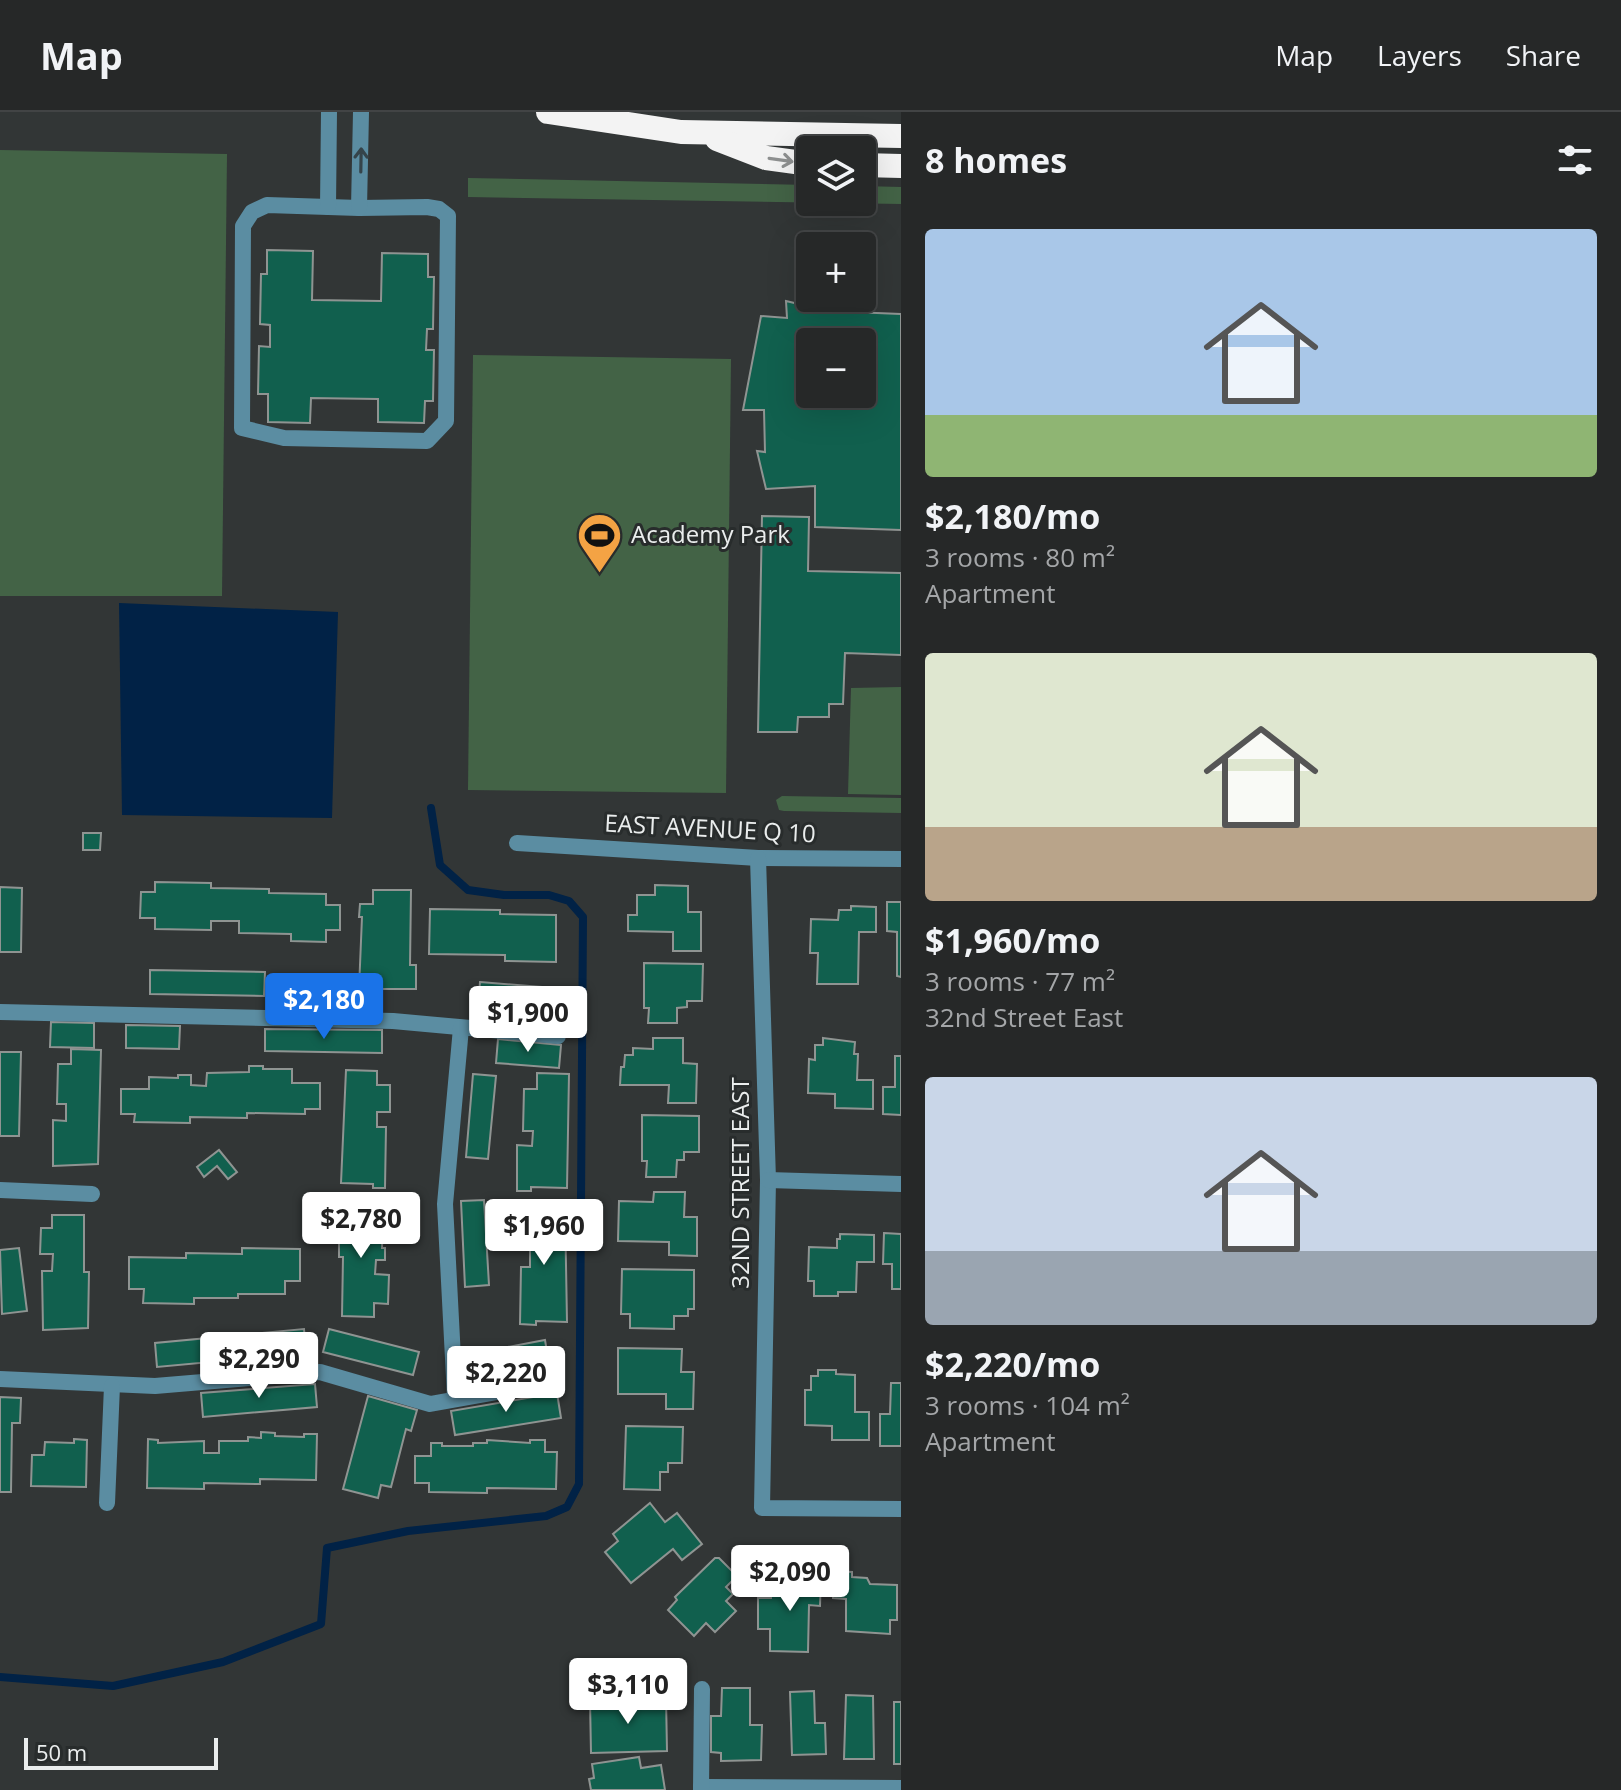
<!DOCTYPE html>
<html lang="en">
<head>
<meta charset="utf-8">
<style>
	:root { --surface:#262828; --page:#323434; --text:#f1f3f6; --muted:#a4a6a8; --line:#424445; --accent:#1a73e8 }
	body { margin:0; font-family:"Open Sans",sans-serif; background:var(--page); color:var(--text); height:100vh; display:flex; flex-direction:column; font-size:30px; white-space:nowrap }
	* { box-sizing:border-box; margin:0 }
	p { font-size:26px; color:var(--muted) }
	.icon { flex:none; width:44px; height:44px; fill:none; stroke:currentColor; stroke-width:2; stroke-linecap:round; stroke-linejoin:round }
	.map { position:relative; flex:1; overflow:hidden }
	.details { display:flex; flex-direction:column; background:var(--surface); width:720px }
	.details>* { flex:none }
	.controls { position:absolute; left:796px; top:24px; display:grid; gap:16px }
	.controls a { display:grid; place-items:center; width:80px; height:80px; border-radius:8px; background:var(--surface); box-shadow:0 8px 32px #0002,0 0 0 2px var(--line); font-size:40px }
	.scale { position:absolute; left:24px; bottom:20px; width:194px; box-sizing:border-box; padding-left:8px; border:4px solid #eaeded; border-top:0; font-size:22px; line-height:28px; white-space:nowrap; color:#eaeded; -webkit-text-stroke:6px #282c2c; paint-order:stroke }
	.price { position:absolute; translate:-50% -68px; padding:0 18px; border-radius:8px; background:#fff; color:#222; font-size:26px; line-height:52px; filter:drop-shadow(0 2px 4px #0008) }
	.price::after { content:''; position:absolute; left:50%; top:48px; width:24px; height:18px; margin-left:-12px; background:inherit; clip-path:polygon(0 0,100% 0,50% 100%) }
	.price.on { background:var(--accent); color:#fff }
	ul { padding:0; list-style:none }
	li { display:grid; align-content:center; gap:16px; height:424px; padding:0 24px }
	li span { display:grid; place-items:center; height:248px; border-radius:8px; color:#555 }
	li>.icon { margin-inline-start:auto }
	span .icon { width:144px; height:144px; fill:#fffc; stroke-width:1 }
	li b { font-size:34px }
	h2 { display:flex; justify-content:space-between; align-items:center; height:96px; padding:0 24px; font-size:34px }
	header { display:flex; align-items:center; gap:48px; box-sizing:border-box; height:112px; padding:0 40px; background:var(--surface); border-bottom:2px solid var(--line) }
	header strong { font-size:38px }
	nav { display:flex; gap:44px; margin-inline-start:auto; font-size:28px }
	main { display:flex; flex:1; min-height:0 }
	.map>svg:first-child { display:block }
	.green { fill:#436346 }
	.water { fill:#012246 }
	.lines { fill:none; stroke-linecap:round; stroke-linejoin:round }
	.stream { stroke:#012246; stroke-width:8 }
	.building { fill:#11604e; stroke:#8f9492; stroke-width:2; fill-rule:evenodd }
	.lane { stroke:#5b8da2; stroke-width:16 }
	.street { stroke:#5b8da2; stroke-width:16 }
	.highway { stroke:#f3f3f3; stroke-width:24 }
	.oneway { stroke:#35444a }
	.oneway2 { stroke:#8e9090 }
	.labels { text-anchor:middle; stroke-width:6; stroke-linejoin:round; paint-order:stroke }
	.poi-label { font-size:24px; fill:#eaeded; stroke:#282c2c; text-anchor:start }
	.street-label { font-size:24px; fill:#eaeded; stroke:#282c2c }
</style>
</head>
<body>
<header>
<strong>Map</strong>
<nav><a>Map</a><a>Layers</a><a>Share</a></nav>
</header>
<main>
<div class="map">
<svg width="901" height="1678" viewBox="0 0 901 1678">
	<rect width="100%" height="100%" fill="#323636"/>
	<g class="green">
		<polygon points="0,38 227,42 222,484 0,484"/>
		<polygon points="468,66 810,73 810,90 862,90 862,74 901,75 901,92 468,85"/>
		<polygon points="473,243 731,247 726,681 468,678"/>
		<polygon points="901,575 901,683 848,682 851,576"/>
		<polygon points="782,684 901,686 901,701 784,699 779,698 776,688"/>
	</g>
	<polygon class="water" points="119,491 338,500 332,706 122,703"/>
	<g class="lines">
		<polyline class="stream" points="0,1565 113,1574 223,1550 321,1512 327,1436 408,1419 546,1404 567,1395 579,1372 583,805 569,789 549,783 504,783 468,778 440,753 431,696"/>
	</g>
	<g class="building">
		<polygon points="267,138 313,139 312,188 381,189 382,141 428,142 428,165 434,165 433,217 427,217 426,238 434,238 433,289 425,289 424,311 378,310 378,287 311,286 310,311 268,310 268,282 258,282 259,234 270,235 270,213 260,212 261,162 267,162"/>
		<path d="M786,189L828,199L901,202V418L815,415V374L766,377L757,339L765,340L764,298H743L761,204L787,206ZM810,230H862V282H810Z"/>
		<polygon points="762,404 809,405 808,459 901,461 901,543 845,541 843,592 829,592 829,605 798,605 797,620 758,620"/>
		<polygon points="83,721 101,721 100,738 83,738"/>
		<polygon points="155,770 211,771 211,776 269,777 269,781 326,782 326,793 340,793 340,818 326,818 326,830 291,829 291,822 239,821 239,809 211,809 211,818 155,817 155,806 140,806 141,780 155,780"/>
		<polygon points="655,773 688,774 688,800 701,800 701,839 673,839 673,820 628,819 628,803 637,803 637,783 655,783"/>
		<polygon points="0,775 22,776 21,840 0,840"/>
		<polygon points="373,778 411,778 410,853 416,853 416,877 359,877 362,805 359,805 360,792 373,792"/>
		<polygon points="887,790 901,790 901,865 897,864 897,820 887,819"/>
		<polygon points="851,794 876,795 876,820 859,820 858,872 817,872 818,841 810,841 811,807 838,808 839,798 851,798"/>
		<polygon points="430,797 500,798 500,802 556,803 556,850 505,849 505,843 429,842"/>
		<polygon points="644,851 703,852 702,889 687,889 687,895 677,896 677,911 648,911 649,896 644,896"/>
		<polygon points="150,858 265,860 264,884 150,882"/>
		<polygon points="480,870 566,877 564,901 478,894"/>
		<polygon points="51,910 94,911 94,936 50,935"/>
		<polygon points="126,913 180,914 179,937 126,936"/>
		<polygon points="265,917 382,918 382,941 265,939"/>
		<polygon points="653,926 683,926 683,951 697,952 696,991 668,991 669,973 620,973 621,955 624,955 625,943 633,943 633,936 653,937"/>
		<polygon points="823,926 855,930 854,942 858,942 857,968 873,968 873,997 835,996 835,982 808,981 809,947 815,948 815,933 823,933"/>
		<polygon points="498,927 561,933 559,956 496,951"/>
		<polygon points="71,937 101,938 98,1052 53,1054 53,1008 66,1009 66,992 57,992 58,952 71,952"/>
		<polygon points="0,940 21,940 19,1024 0,1024"/>
		<polygon points="895,944 901,944 901,1003 883,1002 883,975 895,975"/>
		<polygon points="249,954 263,954 263,957 292,957 292,971 320,971 320,997 305,997 305,1002 247,1001 247,1006 190,1005 190,1011 134,1010 135,1002 121,1002 121,977 149,977 149,965 178,966 178,963 191,963 191,973 206,974 207,961 249,960"/>
		<polygon points="346,958 377,959 377,973 390,973 390,1000 377,1000 377,1015 386,1015 385,1076 373,1076 373,1072 341,1071"/>
		<polygon points="537,961 569,962 567,1076 531,1075 531,1079 517,1079 517,1033 532,1034 533,1019 523,1019 524,977 537,977"/>
		<polygon points="473,962 496,964 488,1047 466,1045"/>
		<polygon points="642,1003 699,1004 699,1040 684,1040 684,1048 677,1048 676,1065 646,1065 647,1049 642,1049"/>
		<polygon points="219,1038 237,1060 228,1067 217,1054 204,1065 197,1055"/>
		<polygon points="654,1080 685,1080 684,1105 697,1105 697,1144 669,1143 669,1130 618,1129 619,1089 653,1090"/>
		<polygon points="484,1088 489,1173 465,1175 461,1089"/>
		<polygon points="339,1091 370,1092 370,1106 383,1106 382,1136 385,1136 385,1148 376,1148 375,1162 389,1163 388,1192 374,1191 374,1205 342,1204 343,1145 339,1145"/>
		<polygon points="530,1096 565,1096 567,1210 536,1209 536,1213 520,1212 521,1155 530,1155 530,1138 517,1138 518,1111 530,1111"/>
		<polygon points="52,1103 84,1103 84,1160 89,1160 88,1216 43,1218 42,1159 52,1159 53,1142 40,1142 41,1116 52,1116"/>
		<polygon points="884,1121 901,1122 901,1177 892,1177 892,1152 883,1152"/>
		<polygon points="840,1122 874,1123 874,1150 857,1150 856,1180 838,1180 838,1184 814,1184 814,1169 808,1169 809,1135 837,1136 837,1127 840,1127"/>
		<polygon points="19,1136 27,1199 2,1202 0,1138"/>
		<polygon points="242,1136 300,1137 300,1169 285,1169 285,1182 238,1182 238,1186 194,1186 194,1192 143,1191 144,1177 129,1177 129,1145 186,1146 186,1141 242,1142"/>
		<polygon points="622,1157 694,1158 694,1197 688,1197 688,1204 674,1204 674,1217 630,1216 630,1202 621,1202"/>
		<polygon points="304,1217 306,1241 157,1255 155,1231"/>
		<polygon points="329,1217 419,1240 413,1263 323,1240"/>
		<polygon points="545,1228 549,1252 491,1263 487,1239"/>
		<polygon points="618,1236 682,1237 681,1260 694,1260 693,1297 666,1297 666,1282 618,1282"/>
		<polygon points="818,1258 836,1258 836,1262 855,1263 855,1300 869,1300 869,1328 832,1328 832,1314 805,1313 805,1278 811,1278 811,1264 818,1264"/>
		<polygon points="891,1271 901,1271 901,1334 880,1334 880,1302 890,1302"/>
		<polygon points="315,1272 317,1295 203,1305 201,1281"/>
		<polygon points="557,1281 561,1306 455,1323 451,1299"/>
		<polygon points="368,1284 417,1298 411,1319 406,1317 391,1375 381,1373 378,1386 343,1377"/>
		<polygon points="0,1285 21,1286 20,1311 12,1311 11,1380 0,1380"/>
		<polygon points="626,1314 683,1315 682,1351 668,1351 668,1360 660,1360 660,1378 624,1377"/>
		<polygon points="261,1320 275,1321 275,1324 304,1325 304,1322 317,1322 316,1368 260,1367 260,1372 204,1371 204,1377 147,1376 148,1327 158,1328 158,1331 204,1329 204,1341 219,1341 219,1329 248,1329 248,1325 261,1326"/>
		<polygon points="74,1327 87,1328 86,1375 31,1374 32,1343 44,1343 45,1330 74,1331"/>
		<polygon points="487,1328 530,1331 530,1328 545,1328 545,1340 557,1340 556,1377 487,1376 487,1381 429,1380 429,1371 415,1371 415,1344 431,1344 431,1331 442,1331 442,1334 473,1334 473,1331 487,1331"/>
		<polygon points="650,1391 665,1410 677,1401 702,1432 682,1448 673,1437 631,1471 605,1440 618,1429 613,1422"/>
		<polygon points="715,1446 719,1446 737,1464 726,1475 733,1482 726,1489 736,1499 715,1520 706,1511 694,1524 668,1498 677,1488 675,1485"/>
		<polygon points="834,1459 852,1460 852,1465 867,1466 870,1472 897,1473 897,1508 890,1508 890,1522 846,1519 846,1487 833,1486"/>
		<polygon points="789,1463 821,1463 820,1494 809,1493 808,1540 770,1539 770,1517 758,1517 758,1486 771,1486 771,1477 780,1477 780,1468 789,1468"/>
		<polygon points="722,1576 750,1576 750,1613 762,1613 761,1648 721,1649 721,1641 711,1640 711,1604 721,1604"/>
		<polygon points="814,1579 815,1611 825,1611 826,1642 792,1643 790,1580"/>
		<polygon points="846,1583 873,1584 874,1647 844,1647"/>
		<polygon points="666,1586 667,1639 591,1641 590,1588"/>
		<rect x="894" y="1590" width="7" height="62"/>
		<polygon points="639,1645 641,1656 661,1653 665,1678 591,1678 589,1667 594,1666 592,1652"/>
	</g>
	<g class="lines">
		<g class="lane">
			<polygon points="267,93 359,96 427,95 439,97 448,104 446,309 427,329 284,326 242,316 243,114 252,100"/>
			<polyline points="328,95 329,0"/>
			<polyline points="359,96 361,0"/>
		</g>
		<g class="street">
			<polyline points="517,731 758,746 901,747"/>
			<polyline points="758,746 768,1068 762,1396 901,1397"/>
			<polyline points="0,900 393,909 558,924"/>
			<polyline points="768,1068 901,1072"/>
			<polyline points="0,1078 92,1082"/>
			<polyline points="0,1267 155,1274 320,1260 430,1292 552,1270"/>
			<polyline points="455,1285 445,1092 461,916"/>
			<polyline points="107,1391 112,1274"/>
			<polyline points="701,1675 901,1676"/>
			<polyline points="701,1678 702,1577"/>
		</g>
		<g class="highway">
			<polyline points="548,0 681,20 901,24"/>
			<polyline points="717,27 766,46 810,52"/>
			<polyline points="862,53 901,54"/>
		</g>
	</g>
	<defs><path id="oneway-shaft" d="M-6 0H5M1.5-3L5.5 0L1.5 3" fill="none" stroke-width="1.6" stroke-linecap="round" stroke-linejoin="round" transform="scale(2)"/></defs>
	<use class="oneway" href="#oneway-shaft" transform="translate(361 48) rotate(-89)"/>
	<use class="oneway2" href="#oneway-shaft" transform="translate(781 48) rotate(8)"/>
	<defs>
		<symbol id="stadium-pin" viewBox="-11 -11 22 30"><path d="M0 17L-7.5 6A9.5 9.5 0 1 1 7.5 6Z" fill="#f4a344" stroke="#282c2c"/><path d="M0-5a6.5 5 0 1 0 0 10a6.5 5 0 1 0 0-10ZM-3.5-1.8h7v3.6h-7Z" fill="#111"/></symbol>
	</defs>
	<g fill-rule="evenodd">
		<use href="#stadium-pin" x="574" y="398" width="51" height="69"/>
	</g>
	<g class="labels">
		<g class="poi-label">
			<text x="631" y="431">Academy Park</text>
		</g>
		<g class="street-label">
			<text transform="translate(710 717) rotate(3)" y="8">EAST AVENUE Q 10</text>
			<text transform="translate(741 1071) rotate(-90)" y="8">32ND STREET EAST</text>
		</g>
	</g>
</svg>
<div class="controls">
<a><svg class="icon" aria-label="layers" viewBox="0 0 24 24"><path d="M12 4l9 5-9 5-9-5zM3 14l9 5 9-5"/></svg></a>
<a>+</a>
<a>−</a>
</div>
<div class="scale">50 m</div>
<b class="price on" style="left:324px;top:929px">$2,180</b>
<b class="price" style="left:528px;top:942px">$1,900</b>
<b class="price" style="left:361px;top:1148px">$2,780</b>
<b class="price" style="left:544px;top:1155px">$1,960</b>
<b class="price" style="left:259px;top:1288px">$2,290</b>
<b class="price" style="left:506px;top:1302px">$2,220</b>
<b class="price" style="left:790px;top:1501px">$2,090</b>
<b class="price" style="left:628px;top:1614px">$3,110</b>
</div>
<section class="details">
<h2>8 homes<svg class="icon" aria-label="filters" viewBox="0 0 24 24"><path d="M4 7h16M4 17h16"/><circle cx="9" cy="7" r="2"/><circle cx="15" cy="17" r="2"/></svg></h2>
<ul>
<li><span style="background:linear-gradient(#a9c7e8 75%,#8fb573 0)"><svg class="icon" aria-label="home" viewBox="0 0 24 24"><path d="M3 11l9-7 9 7M6 9v11h12V9"/></svg></span><div><b>$2,180/mo</b><p>3 rooms · 80 m²</p><p>Apartment</p></div></li>
<li><span style="background:linear-gradient(#dfe7d0 70%,#b9a48a 0)"><svg class="icon" aria-label="home" viewBox="0 0 24 24"><path d="M3 11l9-7 9 7M6 9v11h12V9"/></svg></span><div><b>$1,960/mo</b><p>3 rooms · 77 m²</p><p>32nd Street East</p></div></li>
<li><span style="background:linear-gradient(#c9d6e8 70%,#9aa5b1 0)"><svg class="icon" aria-label="home" viewBox="0 0 24 24"><path d="M3 11l9-7 9 7M6 9v11h12V9"/></svg></span><div><b>$2,220/mo</b><p>3 rooms · 104 m²</p><p>Apartment</p></div></li>
</ul>
</section>
</main>
</body>
</html>
